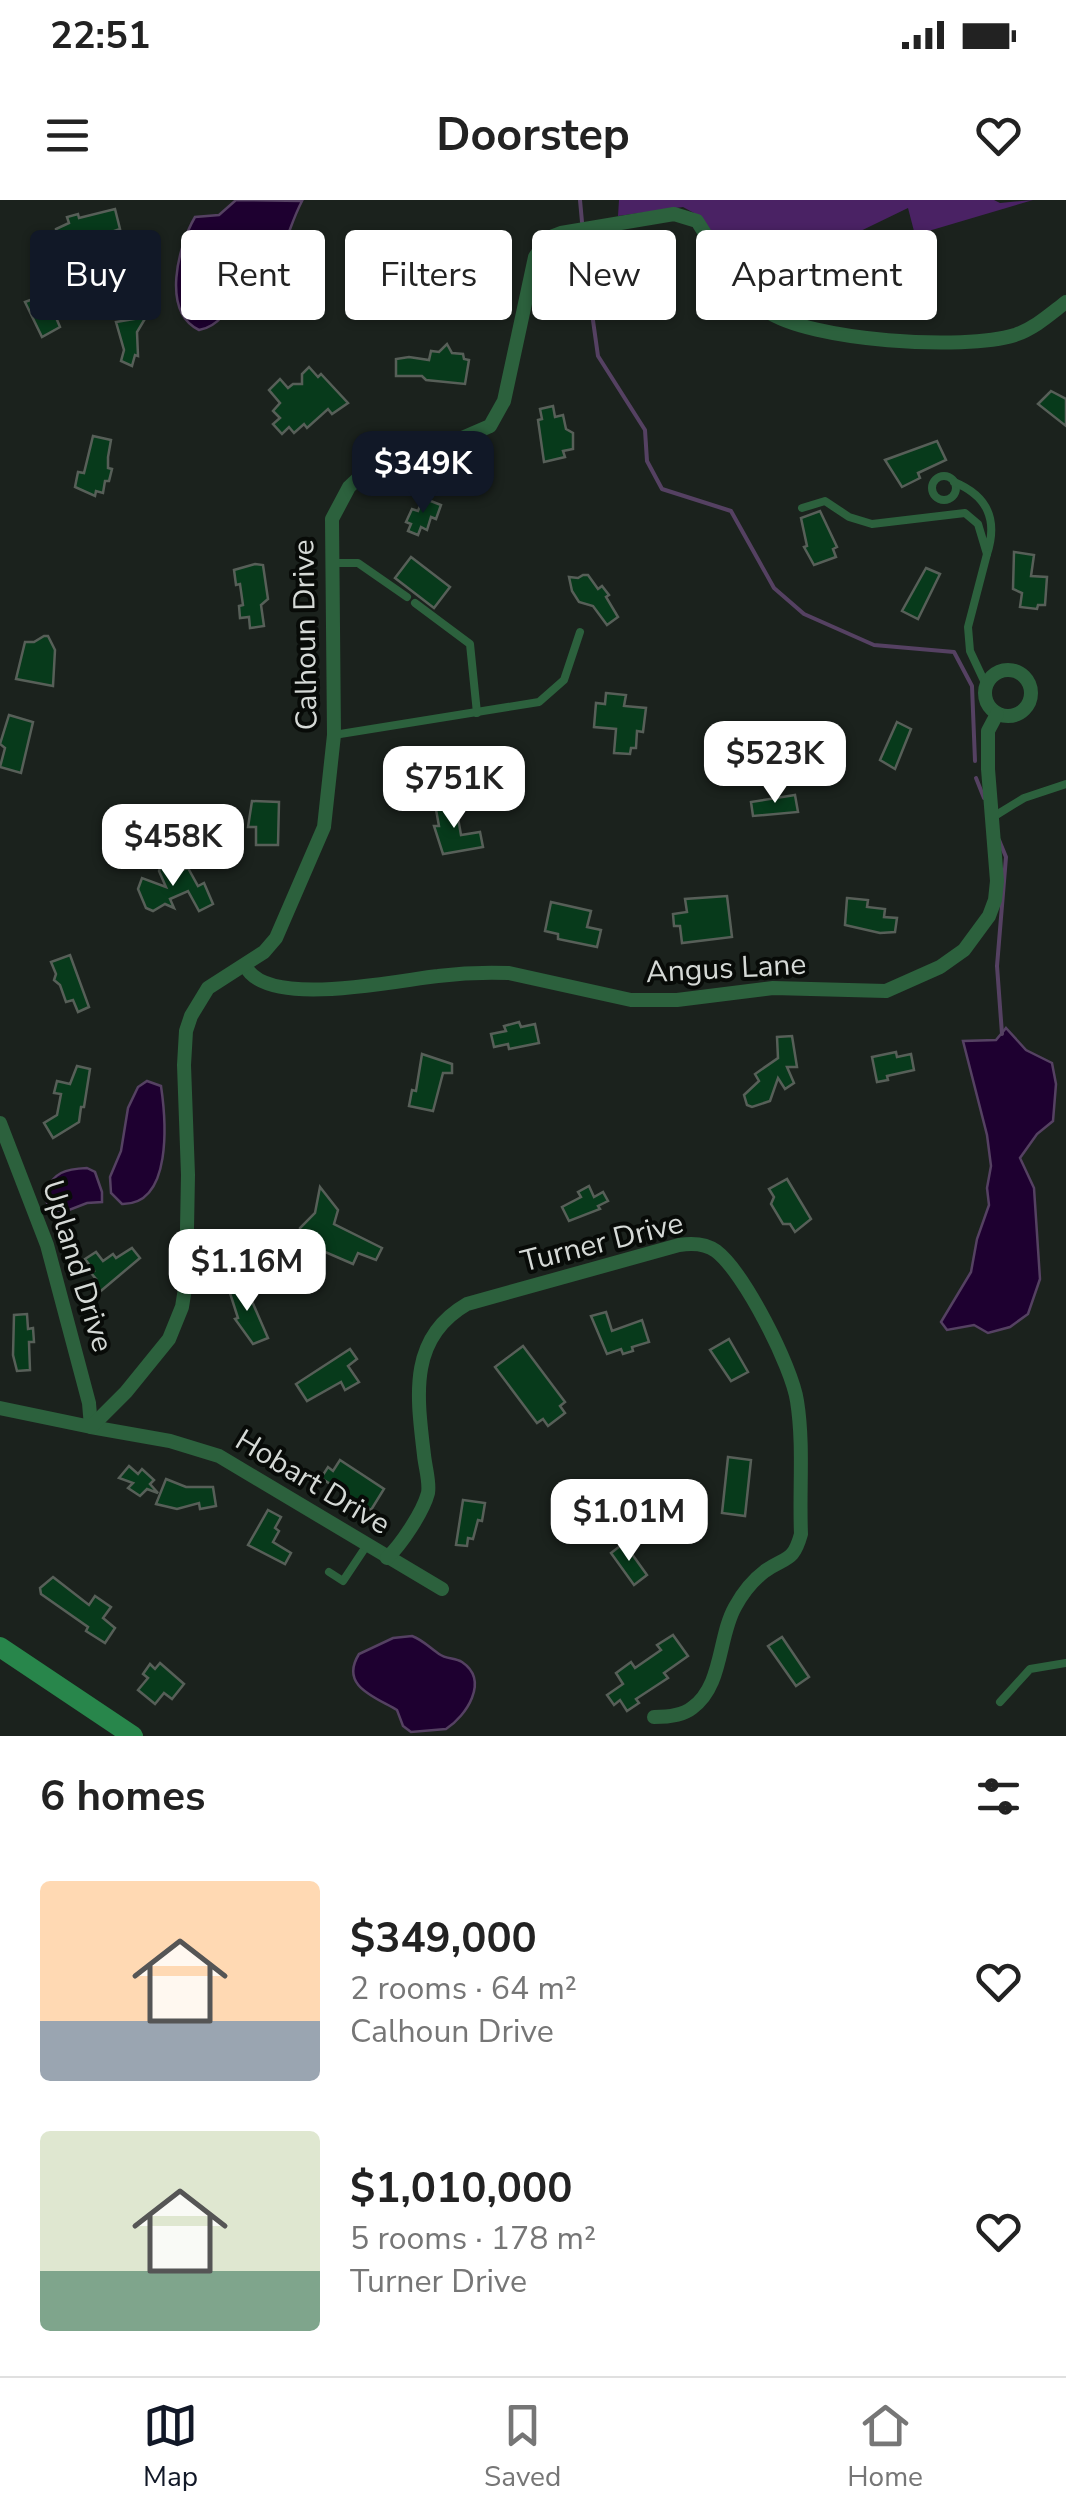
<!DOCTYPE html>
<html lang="en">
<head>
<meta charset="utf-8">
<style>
	:root { --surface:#fff; --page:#f6f6f6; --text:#222; --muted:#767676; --line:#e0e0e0; --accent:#111827 }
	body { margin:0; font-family:"Nunito Sans",sans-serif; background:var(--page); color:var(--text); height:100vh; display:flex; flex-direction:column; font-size:38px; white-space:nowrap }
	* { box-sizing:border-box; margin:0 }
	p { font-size:32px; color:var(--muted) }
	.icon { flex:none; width:55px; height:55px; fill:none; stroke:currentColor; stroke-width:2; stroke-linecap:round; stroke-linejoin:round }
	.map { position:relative; height:1536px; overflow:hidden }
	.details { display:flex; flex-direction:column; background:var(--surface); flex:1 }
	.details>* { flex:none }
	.hud { position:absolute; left:30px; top:30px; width:1008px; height:90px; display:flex; gap:20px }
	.price { position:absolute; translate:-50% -85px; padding:0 22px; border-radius:20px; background:#fff; color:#222; font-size:32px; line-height:65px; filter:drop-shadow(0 2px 5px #0008) }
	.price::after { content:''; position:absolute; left:50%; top:60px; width:30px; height:22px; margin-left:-15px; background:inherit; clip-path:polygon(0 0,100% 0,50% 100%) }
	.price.active { background:var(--accent); color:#fff }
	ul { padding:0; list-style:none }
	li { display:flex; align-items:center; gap:30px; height:250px; padding:0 40px }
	li span { display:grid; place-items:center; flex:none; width:280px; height:200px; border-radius:10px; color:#555 }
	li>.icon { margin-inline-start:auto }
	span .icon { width:120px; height:120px; fill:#fffc; stroke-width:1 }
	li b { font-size:42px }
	h2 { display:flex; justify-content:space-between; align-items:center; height:120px; padding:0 40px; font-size:42px }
	.chip { padding:0 35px; border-radius:10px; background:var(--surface); box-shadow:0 2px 8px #0004; font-size:35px; line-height:90px }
	.chip.active { background:var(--accent); color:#fff }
	.status { display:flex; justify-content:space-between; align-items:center; height:70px; padding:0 50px; background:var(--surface); direction:ltr }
	.status svg { height:28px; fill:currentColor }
	header { display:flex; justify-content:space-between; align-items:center; height:130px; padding:0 40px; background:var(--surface); font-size:45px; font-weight:700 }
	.tab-bar { display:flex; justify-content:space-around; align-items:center; height:140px; border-top:2px solid var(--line); background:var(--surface); font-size:28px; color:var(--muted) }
	.tab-bar a { display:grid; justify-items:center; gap:5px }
	.tab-bar .active { color:var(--accent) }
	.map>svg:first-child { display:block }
	.green { fill:#4a2264 }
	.water { fill:#1e0030; stroke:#554162; stroke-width:2.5 }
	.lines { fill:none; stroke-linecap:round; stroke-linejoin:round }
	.stream { stroke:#554162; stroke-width:4 }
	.building { fill:#073a1b; stroke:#575f58; stroke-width:2.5 }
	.service { stroke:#2c613d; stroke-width:8 }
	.minor { stroke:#2c613d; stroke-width:14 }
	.secondary { stroke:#28864b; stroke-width:20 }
	.labels { text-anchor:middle; stroke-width:8; stroke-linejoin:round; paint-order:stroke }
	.street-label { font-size:30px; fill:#d5d9d6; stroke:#080b08 }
</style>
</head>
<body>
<div class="status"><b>22:51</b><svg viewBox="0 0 49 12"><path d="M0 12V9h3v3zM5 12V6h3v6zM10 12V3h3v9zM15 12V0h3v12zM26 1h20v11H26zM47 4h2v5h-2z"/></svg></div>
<header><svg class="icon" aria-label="menu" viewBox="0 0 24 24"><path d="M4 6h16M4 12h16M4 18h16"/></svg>Doorstep<svg class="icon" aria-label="heart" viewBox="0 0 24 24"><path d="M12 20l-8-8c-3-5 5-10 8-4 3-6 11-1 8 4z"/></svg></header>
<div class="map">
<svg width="1066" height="1536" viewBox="0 0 1066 1536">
	<rect width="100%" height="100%" fill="#1b221d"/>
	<polygon class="green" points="619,0 994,0 1000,3 1033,0 915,35 908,8 747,86 694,13 683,7 618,16"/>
	<g class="water">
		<path d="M236,0L302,1C282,40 292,52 248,73C233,95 227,125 199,130C161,112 178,46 195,17L219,15Z"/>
		<polygon points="1006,828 1026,850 1052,863 1056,884 1053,921 1037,934 1020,958 1034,988 1040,1079 1028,1114 1010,1127 988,1133 974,1125 947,1130 941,1122 971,1072 977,1039 989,1005 987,988 991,966 987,935 963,841 996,840"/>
		<path d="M147,881L161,886C166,920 173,1005 122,1004L111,993L110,977L121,951L128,908L138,887Z"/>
		<path d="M87,968L95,972L102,992V1002L87,1003L64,1012L49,1009L44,993C54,972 65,969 87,968Z"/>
		<path d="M412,1436C423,1440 430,1448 439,1454C446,1459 455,1458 462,1462C490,1481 466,1516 446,1529L411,1532L403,1526L397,1510C375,1497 339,1486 359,1454L393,1438Z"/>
	</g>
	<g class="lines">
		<g class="stream">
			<polyline points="580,0 582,22"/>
			<polyline points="583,49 598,156 645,230 647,261 662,289 731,311 774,388 804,414 874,445 954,452 972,486 975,561"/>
			<polyline points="976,578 984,598"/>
			<polyline points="999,640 1006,657 997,766 1002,834"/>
		</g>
	</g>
	<g class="building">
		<polygon points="115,9 120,29 95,38 88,42 89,45 66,50 63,40 57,38 56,29 69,23 67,17 78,14 79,18"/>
		<polygon points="891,44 898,60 876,71 878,77 868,81 866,76 845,85 838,69"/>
		<polygon points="652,60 654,65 662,62 666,72 662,73 672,97 648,106 643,94 639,96 633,81 637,79 632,68"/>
		<polygon points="46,94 60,127 42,137 25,102"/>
		<polygon points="146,117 137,132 138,156 135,155 132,166 121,161 124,150 116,122"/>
		<polygon points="447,144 452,153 463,154 464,159 469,160 465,184 426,180 422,176 396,176 396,159 409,157 429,160 431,151 439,152"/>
		<polygon points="309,167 318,177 321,174 348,203 332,214 328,209 307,228 304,224 294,233 289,227 282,234 273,224 280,218 273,211 280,203 269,190 280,179 288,188 293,184 302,184 302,174"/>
		<polygon points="1051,191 1066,199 1066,226 1038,204"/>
		<polygon points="553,206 555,217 563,215 566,229 573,233 573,249 563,251 565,257 544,262 538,220 542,219 540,209"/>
		<polygon points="93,236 111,240 108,257 108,268 112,269 109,281 105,281 103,293 96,291 95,296 75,287 78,272 84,273"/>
		<polygon points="937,241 946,260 918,273 920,278 902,287 885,260"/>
		<polygon points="423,298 441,305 436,319 431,317 427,330 421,327 418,335 408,331 411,324 406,322 412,309 418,311"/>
		<polygon points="820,311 837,347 833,349 836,357 814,365 804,347 807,346 801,318"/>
		<polygon points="1014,352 1034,355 1031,376 1047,377 1045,405 1038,405 1037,409 1020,407 1022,393 1013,389"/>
		<polygon points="411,357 450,387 434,408 395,378"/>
		<polygon points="255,364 263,365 268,399 261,405 264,426 250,428 249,417 240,418 239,406 243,405 240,384 236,385 234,370"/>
		<polygon points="926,368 940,374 918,419 902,411"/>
		<polygon points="583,375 588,375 598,389 602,386 609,395 606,397 618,417 607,425 593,406 579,402 572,391 569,377 578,378"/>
		<polygon points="44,436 48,436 55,450 53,486 16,479 25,442 34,442"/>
		<polygon points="606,493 626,495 624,506 646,508 643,532 637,531 636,548 631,548 630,554 614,553 616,529 594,527 596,503 605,504"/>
		<polygon points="9,515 33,522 21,573 0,567 5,548 0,544"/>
		<polygon points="897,522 911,529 895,569 880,560"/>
		<polygon points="795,595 798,612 753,616 751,602"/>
		<polygon points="252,601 279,602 278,645 256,645 256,627 248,627"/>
		<polygon points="455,601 461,635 480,632 483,647 443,654 434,626 439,626 435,604"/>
		<polygon points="162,663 172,667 179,664 182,670 188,668 198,686 204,683 213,704 199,711 188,691 170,699 174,708 165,704 153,711 146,708 138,689 142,678 166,687 159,671"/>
		<polygon points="727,696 732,737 682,743 680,726 674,726 673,714 687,712 685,699"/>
		<polygon points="847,698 868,700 867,707 885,709 884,717 897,718 895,732 880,733 845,725"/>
		<polygon points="551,702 591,711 587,727 601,730 597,747 558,739 558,734 545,731"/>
		<polygon points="70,755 89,807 78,812 73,800 66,802 60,785 54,780 56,774 51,762"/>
		<polygon points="519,822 521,827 535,824 539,843 509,849 508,844 494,847 491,834 506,831 504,826"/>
		<polygon points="792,836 797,867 787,867 794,883 785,889 778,878 770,901 752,907 747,905 744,895 759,881 755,874 778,858 777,837"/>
		<polygon points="896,852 897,857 911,854 914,870 887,876 888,880 877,882 872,857"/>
		<polygon points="422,854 452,864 452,873 443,873 433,911 409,906 412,890 416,891"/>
		<polygon points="77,866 90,869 84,907 81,907 79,922 53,938 44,923 57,915 61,894 54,893 57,881 70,884"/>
		<polygon points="787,979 811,1019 795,1032 790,1024 783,1024 771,1004 774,997 769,989"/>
		<polygon points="589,986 594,997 603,992 608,1001 598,1006 600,1009 569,1021 562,1007 581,997 578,992"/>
		<polygon points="320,987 338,1010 334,1024 382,1048 376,1060 358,1053 353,1064 323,1051 322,1056 298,1050 300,1028 315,1013"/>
		<polygon points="132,1048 140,1058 96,1095 90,1085 96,1079 91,1073 94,1071 85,1059 96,1052 103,1061 113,1054 116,1058"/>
		<polygon points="244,1083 268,1138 253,1144 235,1119 238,1118 229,1090"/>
		<polygon points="606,1112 612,1131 642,1120 649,1142 632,1147 633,1151 623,1154 621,1149 607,1154 591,1116"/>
		<polygon points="27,1114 28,1129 33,1128 34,1142 29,1142 30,1170 17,1171 13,1155 14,1115"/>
		<polygon points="729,1139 748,1172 731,1181 710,1150"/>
		<polygon points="523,1146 565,1202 560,1206 565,1213 548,1226 543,1219 537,1223 495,1167"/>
		<polygon points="350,1149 357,1159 348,1166 359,1182 345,1190 341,1182 307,1201 296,1184"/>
		<polygon points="728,1257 751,1260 745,1316 722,1313"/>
		<polygon points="340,1260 384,1289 371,1310 321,1278 328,1267 333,1271"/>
		<polygon points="129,1266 138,1274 142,1269 154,1280 150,1284 158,1293 147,1289 140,1296 128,1288 133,1283 119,1278"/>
		<polygon points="166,1279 186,1287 213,1287 216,1306 200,1309 199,1303 177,1309 156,1304"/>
		<polygon points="463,1300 485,1303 482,1321 478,1320 473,1339 468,1338 467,1346 456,1345"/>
		<polygon points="268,1310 281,1317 275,1328 279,1331 273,1342 291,1353 285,1364 248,1345"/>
		<polygon points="624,1343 647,1375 634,1385 611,1353"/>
		<polygon points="53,1377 89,1405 95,1396 111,1407 103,1418 115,1428 105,1443 86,1431 88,1427 41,1394 40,1388"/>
		<polygon points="673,1435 688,1456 664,1473 668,1478 636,1499 639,1503 627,1511 620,1500 614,1505 607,1495 623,1484 616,1473 631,1462 635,1468 661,1450 657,1445"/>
		<polygon points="782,1437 809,1477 796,1486 768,1446"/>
		<polygon points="160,1463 184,1484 172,1499 164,1493 155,1504 138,1490 148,1478 143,1474 150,1464 155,1469"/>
	</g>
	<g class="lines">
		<g class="service">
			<circle cx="944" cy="288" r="12"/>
			<path d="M802,308L825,301L849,317L872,324L965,313L978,324L987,354C998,320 988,296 954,282"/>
			<polyline points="331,363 358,363 407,397"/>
			<polyline points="415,403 470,444 477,513"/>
			<polyline points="986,485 970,451 968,427 987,354"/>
			<polyline points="334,535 539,502 564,480 580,432"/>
			<polyline points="993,617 1024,598 1066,584"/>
			<polyline points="329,1372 343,1381 367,1345"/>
			<polyline points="1000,1502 1030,1469 1066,1463"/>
		</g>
		<g class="minor">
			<circle cx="1008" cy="493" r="23"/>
			<path d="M245,765C264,810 398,780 438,776C462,773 485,772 509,773L631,800H677L773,788L886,791L940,767L964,750L989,716L995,700L997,681L988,569V531L997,514"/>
			<polyline points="0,923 47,1045 89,1203 91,1227 170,1241 219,1256 442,1389"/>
			<path d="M0,1208L91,1227L126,1192L169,1139L182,1107L186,1082L188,975L184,865L186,831L191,816L208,788L264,752L276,738L324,627L334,535L332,319L349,287L367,270L460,239L490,226L504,201L535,57L548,38L561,33L674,14L697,21C717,52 737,89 767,111C810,141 964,151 1015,135C1035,128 1049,115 1066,102"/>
			<path d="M387,1358C401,1345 423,1312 428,1293C430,1282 425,1266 424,1255C417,1196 408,1138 467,1104L679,1045C692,1043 705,1043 716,1051C744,1072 792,1167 797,1201C804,1245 799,1290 801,1334C793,1363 786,1356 765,1371C753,1380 742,1394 735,1407C718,1437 723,1486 692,1508C682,1516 667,1517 654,1517"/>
		</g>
		<polyline class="secondary" points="0,1447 133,1536"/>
	</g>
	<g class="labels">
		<g class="street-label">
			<text transform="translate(305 435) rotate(-91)" y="10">Calhoun Drive</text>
			<text transform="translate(726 768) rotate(-3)" y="10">Angus Lane</text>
			<text transform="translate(602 1042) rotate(-14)" y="10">Turner Drive</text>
			<text transform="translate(78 1066) rotate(73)" y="10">Upland Drive</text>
			<text transform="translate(313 1282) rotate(31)" y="10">Hobart Drive</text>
		</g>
	</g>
</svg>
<b class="price active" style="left:423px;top:316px">$349K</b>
<b class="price" style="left:775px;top:606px">$523K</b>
<b class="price" style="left:454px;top:631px">$751K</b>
<b class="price" style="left:173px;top:689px">$458K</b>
<b class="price" style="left:247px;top:1114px">$1.16M</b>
<b class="price" style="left:629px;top:1364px">$1.01M</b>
<div class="hud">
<a class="chip active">Buy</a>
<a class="chip">Rent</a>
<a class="chip">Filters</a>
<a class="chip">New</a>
<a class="chip">Apartment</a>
</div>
</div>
<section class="details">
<h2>6 homes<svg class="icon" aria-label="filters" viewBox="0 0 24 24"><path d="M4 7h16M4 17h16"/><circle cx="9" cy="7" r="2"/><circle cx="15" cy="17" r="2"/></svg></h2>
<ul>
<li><span style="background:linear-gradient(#ffd9b3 70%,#9aa5b1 0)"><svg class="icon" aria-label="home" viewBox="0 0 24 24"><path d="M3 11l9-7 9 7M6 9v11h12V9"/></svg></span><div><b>$349,000</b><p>2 rooms · 64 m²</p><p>Calhoun Drive</p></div><svg class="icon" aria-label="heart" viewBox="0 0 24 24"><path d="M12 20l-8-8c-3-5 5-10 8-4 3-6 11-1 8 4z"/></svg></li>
<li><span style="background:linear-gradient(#dfe7d0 70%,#7fa58c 0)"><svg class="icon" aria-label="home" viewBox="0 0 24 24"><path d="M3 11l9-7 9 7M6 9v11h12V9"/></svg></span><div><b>$1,010,000</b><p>5 rooms · 178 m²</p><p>Turner Drive</p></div><svg class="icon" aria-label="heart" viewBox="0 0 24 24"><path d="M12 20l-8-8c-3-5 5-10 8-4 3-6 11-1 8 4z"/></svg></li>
</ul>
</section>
<nav class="tab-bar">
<a class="active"><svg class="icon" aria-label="map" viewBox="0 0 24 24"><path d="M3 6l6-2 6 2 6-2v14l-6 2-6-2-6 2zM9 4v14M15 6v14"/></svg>Map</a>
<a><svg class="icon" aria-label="saved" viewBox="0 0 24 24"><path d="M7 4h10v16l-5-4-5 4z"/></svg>Saved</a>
<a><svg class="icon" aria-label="home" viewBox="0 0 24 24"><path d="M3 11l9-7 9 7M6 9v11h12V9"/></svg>Home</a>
</nav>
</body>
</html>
